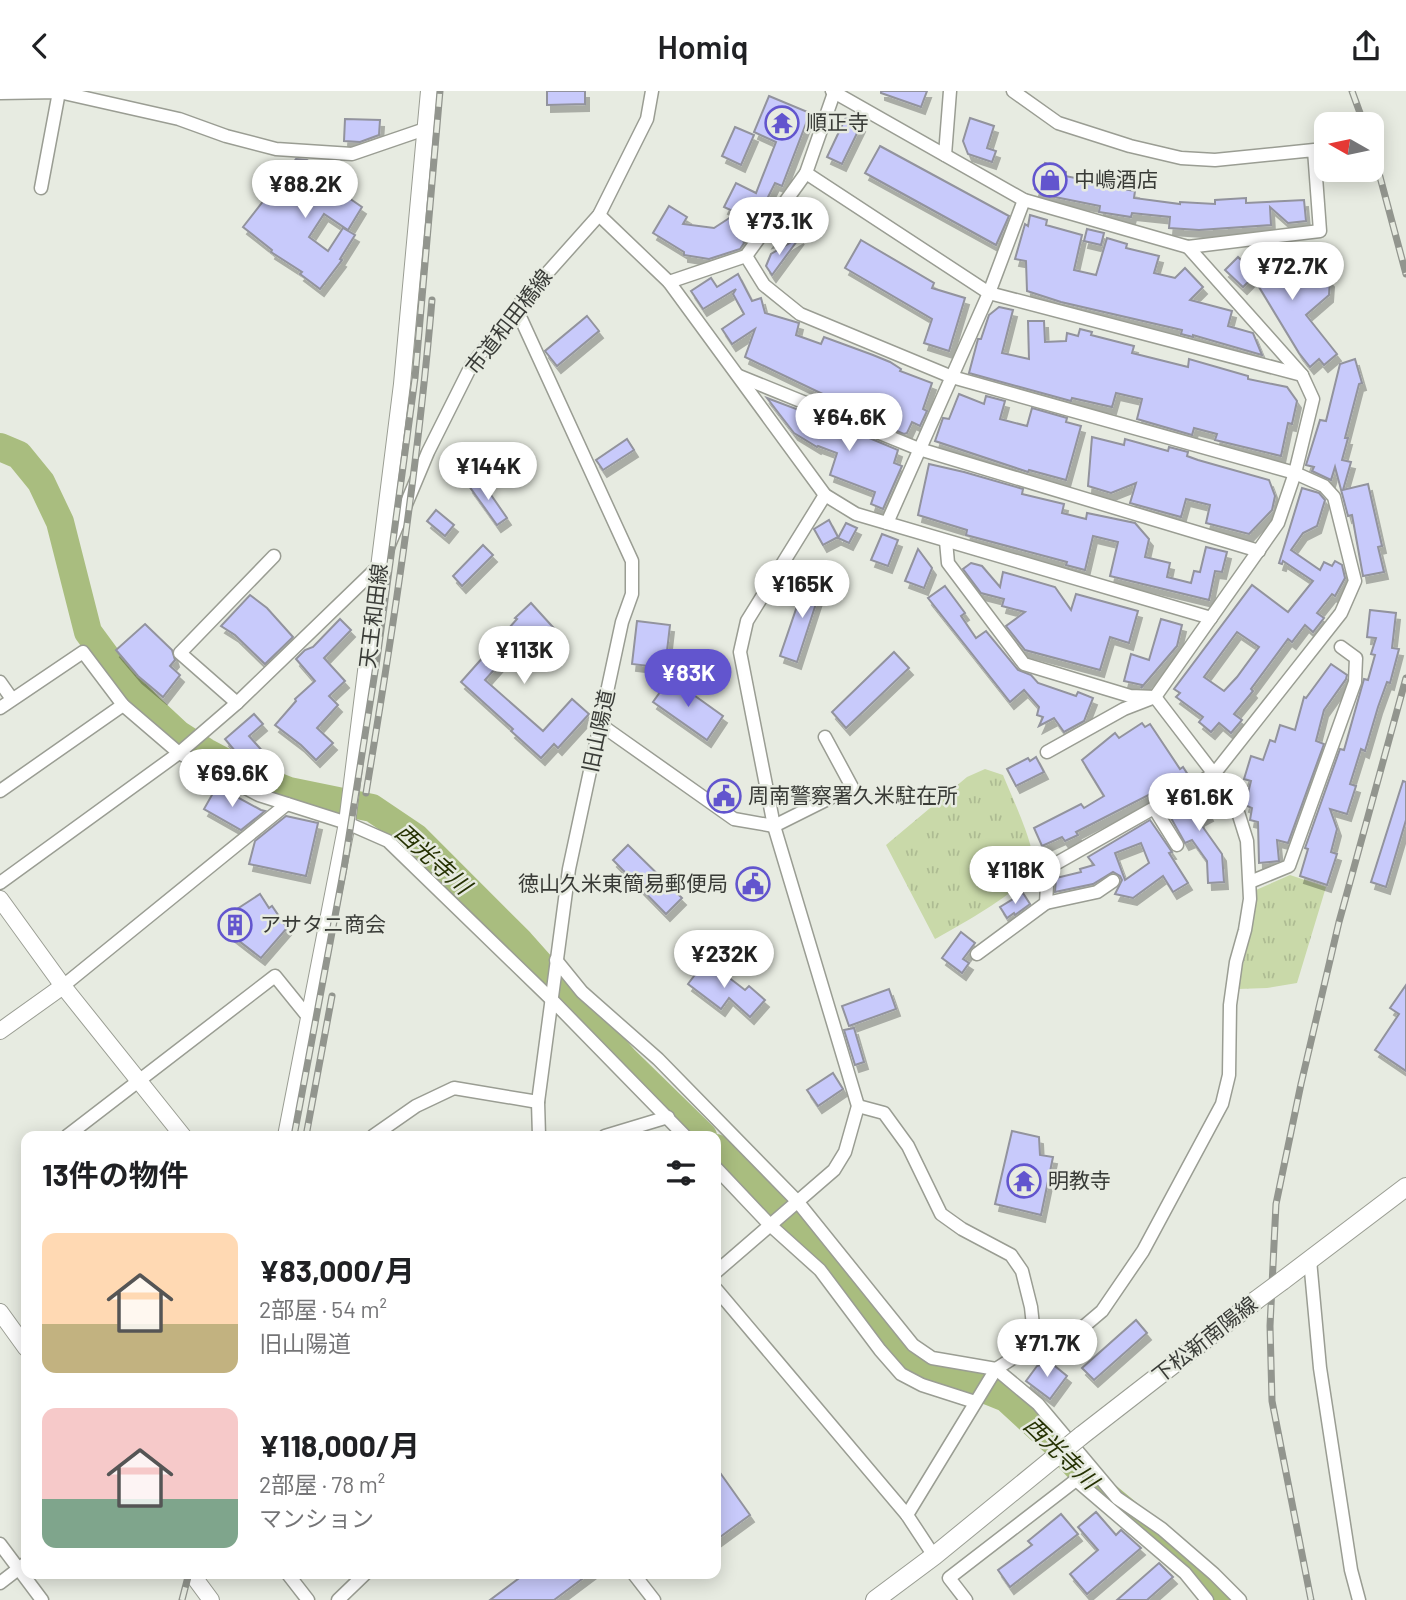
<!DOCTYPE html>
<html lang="ja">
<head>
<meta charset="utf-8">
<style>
	:root { --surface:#fff; --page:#f6f6f6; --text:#202124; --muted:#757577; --accent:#6255ce }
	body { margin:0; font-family:Barlow,"Noto Sans JP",sans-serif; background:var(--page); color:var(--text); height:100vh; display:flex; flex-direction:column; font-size:26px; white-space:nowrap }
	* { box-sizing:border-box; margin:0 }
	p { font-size:23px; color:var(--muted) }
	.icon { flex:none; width:38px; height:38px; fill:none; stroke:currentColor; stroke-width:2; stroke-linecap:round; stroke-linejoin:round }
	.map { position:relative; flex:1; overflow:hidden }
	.drawer { position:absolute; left:21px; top:1040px; width:700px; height:448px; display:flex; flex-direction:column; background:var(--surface); border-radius:14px; box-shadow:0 4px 18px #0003 }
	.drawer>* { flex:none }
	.needle { width:46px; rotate:279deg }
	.buttons { position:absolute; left:1314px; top:21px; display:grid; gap:14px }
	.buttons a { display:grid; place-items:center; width:70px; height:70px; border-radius:14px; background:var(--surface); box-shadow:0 4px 18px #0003; font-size:35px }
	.price { position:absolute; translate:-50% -60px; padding:0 16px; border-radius:24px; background:#fff; color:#222; font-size:23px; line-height:46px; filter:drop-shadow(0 2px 4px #0008) }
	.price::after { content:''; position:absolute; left:50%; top:42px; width:21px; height:16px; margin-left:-10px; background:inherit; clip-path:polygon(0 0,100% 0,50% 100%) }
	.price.selected { background:var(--accent); color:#fff }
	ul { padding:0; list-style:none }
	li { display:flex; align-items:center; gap:21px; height:175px; padding:0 21px }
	li span { display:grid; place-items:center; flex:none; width:196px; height:140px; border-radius:14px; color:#555 }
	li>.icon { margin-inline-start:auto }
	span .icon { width:84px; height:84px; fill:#fffc; stroke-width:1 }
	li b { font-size:30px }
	h2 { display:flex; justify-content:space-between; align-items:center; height:84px; padding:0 21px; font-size:30px }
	header { display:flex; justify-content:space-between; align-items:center; height:91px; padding:0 21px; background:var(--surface); font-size:32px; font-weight:600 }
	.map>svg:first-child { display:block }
	.park { fill:url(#park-tufts) }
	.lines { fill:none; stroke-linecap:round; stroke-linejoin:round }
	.river { stroke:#a9bd7f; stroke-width:28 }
	.building { fill:#c8cafb; stroke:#92939d; stroke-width:2; fill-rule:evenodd; filter:url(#shadow) }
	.minor-casing { stroke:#9a9d93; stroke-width:15 }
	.tertiary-casing { stroke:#9a9d93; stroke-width:18 }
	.secondary-casing { stroke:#9a9d93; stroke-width:20 }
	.minor { stroke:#fff; stroke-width:12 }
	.tertiary { stroke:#fff; stroke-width:16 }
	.secondary { stroke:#fff; stroke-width:18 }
	.rail-casing { stroke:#92958e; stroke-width:7 }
	.rail { stroke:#e7ebe1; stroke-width:4.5; stroke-dasharray:13; stroke-linecap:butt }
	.secondary-bridge-casing { stroke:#9a9d93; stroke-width:20; stroke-linecap:butt }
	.secondary-bridge { stroke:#fff; stroke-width:18 }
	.labels { text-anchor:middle; stroke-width:5; stroke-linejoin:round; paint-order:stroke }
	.poi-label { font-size:21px; fill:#393b37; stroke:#e7ebe1; text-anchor:start }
	.street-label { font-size:21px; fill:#393b37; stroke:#e7ebe1 }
	.water-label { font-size:23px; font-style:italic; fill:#263203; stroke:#e7ebe1 }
</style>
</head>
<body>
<header><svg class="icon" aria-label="back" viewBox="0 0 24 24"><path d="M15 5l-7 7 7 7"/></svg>Homiq<svg class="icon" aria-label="share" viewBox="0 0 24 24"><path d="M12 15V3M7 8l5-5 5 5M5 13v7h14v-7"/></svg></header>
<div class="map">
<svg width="1406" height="1509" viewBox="0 0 1406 1509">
	<defs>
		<pattern id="park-tufts" width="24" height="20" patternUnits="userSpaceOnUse" patternTransform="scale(1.75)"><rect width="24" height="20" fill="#c9d9a9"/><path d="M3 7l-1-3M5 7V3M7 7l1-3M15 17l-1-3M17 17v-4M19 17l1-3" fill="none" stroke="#adbb92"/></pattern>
		<filter id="shadow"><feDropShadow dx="4" dy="7" stdDeviation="0" flood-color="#0004"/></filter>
	</defs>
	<rect width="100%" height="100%" fill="#e7ebe1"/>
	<g class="park">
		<path d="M985,678L1003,684C1010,702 1037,758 1033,775C1028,798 957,835 935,848L886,754L967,686Z"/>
		<path d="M1290,784L1326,796L1297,892L1267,897L1238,898C1243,865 1257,833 1256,799Z"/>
	</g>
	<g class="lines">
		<g class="river">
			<polyline points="0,356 19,364 41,391 60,431 88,541 124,590 149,616 178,643 206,661 251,685 289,700 372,717 415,746 520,851 625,969 703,1045"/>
			<polyline points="716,1057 824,1162 902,1265 1006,1307 1054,1351 1097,1397 1178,1464 1222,1509"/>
		</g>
	</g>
	<g class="building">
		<polygon points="547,0 585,0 585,13 547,14"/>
		<polygon points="881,0 927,0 921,16 881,2"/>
		<polygon points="769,5 810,22 782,95 775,92 747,148 740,137 744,152 740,158 709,168 684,164 684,161 653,142 669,115 687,126 683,133 714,137 737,122 724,116 736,92 756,102 776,51 754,41"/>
		<polygon points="846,26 861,34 842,73 827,66"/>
		<polygon points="970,27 994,35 987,57 996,60 992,71 968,63 963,50"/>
		<polygon points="345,28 380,29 379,44 360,51 344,50"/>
		<polygon points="735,36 754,44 741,74 722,65"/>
		<polygon points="880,55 1009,125 996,154 865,82"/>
		<polygon points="296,68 307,69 324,80 329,74 342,85 333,96 362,116 348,139 324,123 309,146 328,160 343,137 355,144 340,168 342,169 320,198 300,183 302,181 271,161 272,159 243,136"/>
		<polygon points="1045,72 1066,81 1065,85 1086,89 1086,92 1135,100 1134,107 1180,113 1180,111 1215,113 1215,109 1246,107 1246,112 1304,109 1306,130 1288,132 1270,116 1271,134 1199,139 1169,137 1170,126 1132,122 1131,126 1099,121 1100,115 1050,105 1035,98"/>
		<polygon points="1030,124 1047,129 1046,134 1082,144 1074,179 1096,184 1107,147 1127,153 1126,157 1159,165 1154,182 1175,187 1185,177 1203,196 1190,209 1232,220 1228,235 1253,242 1262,264 1193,244 1193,246 1181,243 1182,239 1061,211 1027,200 1026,170 1015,168 1025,133 1028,135"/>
		<polygon points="785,127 803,139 769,150"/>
		<polygon points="1087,138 1104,142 1101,154 1084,150"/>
		<polygon points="800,146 772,184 766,175 771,163"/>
		<polygon points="861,149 934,192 932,197 965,207 949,260 924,252 932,228 845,177"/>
		<polygon points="1266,164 1287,185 1308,165 1330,189 1329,204 1306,224 1337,263 1324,274 1319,268 1310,276 1299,262 1253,186 1243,196 1225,179 1238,166 1251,179"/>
		<polygon points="738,183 752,210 761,207 765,222 799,232 796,244 821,253 824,246 873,264 890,271 901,278 900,280 932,292 923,318 927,320 920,335 912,331 907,342 904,343 861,325 865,317 831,307 745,266 755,238 732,253 722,238 744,223 733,203 736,198 703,218 691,200 711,187 717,196"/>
		<polygon points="999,216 1013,219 1002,262 1029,268 1028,230 1044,230 1045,251 1066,250 1067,242 1078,245 1080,238 1092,241 1091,244 1134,255 1132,262 1188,276 1189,268 1248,285 1248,288 1287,296 1297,310 1292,333 1288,332 1281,365 1215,349 1217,343 1194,337 1192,344 1137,328 1142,308 1116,302 1112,316 1072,307 1071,310 969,282 978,248 981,248 989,224"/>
		<polygon points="587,225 599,240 557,275 545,260"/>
		<polygon points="1355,268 1362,292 1359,293 1345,347 1348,347 1342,369 1351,371 1343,399 1368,393 1382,455 1378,456 1384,481 1363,485 1352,424 1348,425 1335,376 1331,389 1312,380 1314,376 1306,374 1320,329 1326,330 1340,273"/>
		<polygon points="959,303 984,313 986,305 1005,310 1000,328 1027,335 1032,317 1067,327 1066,331 1081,335 1066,389 1029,379 1028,381 935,350 943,327 949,328"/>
		<polygon points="767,307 799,319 809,332 814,325 840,341 842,337 855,341 898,359 894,372 902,375 883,418 871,413 875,401 830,384 837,362 818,355 817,356 794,342"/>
		<polygon points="1092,346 1124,354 1125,348 1168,360 1169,356 1188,361 1187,365 1198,369 1269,389 1275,405 1272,419 1249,443 1206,432 1210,414 1186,408 1181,426 1130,412 1136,392 1111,402 1088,395"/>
		<polygon points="627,348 634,359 603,379 596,369"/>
		<polygon points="929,373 964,381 1023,398 1022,403 1064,413 1062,422 1086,428 1087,422 1135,432 1149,448 1145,466 1170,472 1167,486 1191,492 1194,480 1200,481 1206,456 1227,461 1222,481 1215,480 1209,509 1110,485 1118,451 1093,445 1085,479 1066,474 1067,471 966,444 967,439 918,424"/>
		<polygon points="480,388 507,427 497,434 469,395"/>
		<path d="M1302,397L1319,402L1325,409L1317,435L1303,442L1291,459L1320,479L1324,471L1332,475L1335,470L1342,474L1345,487L1335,505L1332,503L1317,522L1324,527L1313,541L1305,534L1292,551L1288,548L1251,598L1253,600L1234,623L1242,629L1231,642L1219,632L1211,641L1199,631L1203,626L1176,606L1180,602L1174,598L1252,494L1288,521L1313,490L1283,470L1282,473L1279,472ZM1237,541L1259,556L1237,586L1224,600L1204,586Z"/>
		<polygon points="436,419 454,434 445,445 427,430"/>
		<polygon points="829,429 838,446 823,454 814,438"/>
		<polygon points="846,432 857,437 849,452 838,447"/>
		<polygon points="882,443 898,449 888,475 871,469"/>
		<polygon points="483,454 493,464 462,495 453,485"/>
		<polygon points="918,458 932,477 924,497 905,490"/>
		<polygon points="971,472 982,475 1000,496 1003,481 1055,496 1071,519 1076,503 1138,520 1129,552 1110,546 1100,579 1025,559 1006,535 1025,521 1002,515 1004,508 981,502 963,478"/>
		<polygon points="807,486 823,491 797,571 780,565"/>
		<polygon points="945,495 965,522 961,525 976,547 986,540 1018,579 1031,584 1038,592 1076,605 1078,601 1093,607 1084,630 1064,641 1054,627 1039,635 1043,626 1037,624 1039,616 1024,599 1010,611 928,507"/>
		<polygon points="250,504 267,517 293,546 265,573 235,544 221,535"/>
		<polygon points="531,512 561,545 545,560 528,541 485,589 543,640 572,608 589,623 558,657 554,653 541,667 511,640 513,638 461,591 517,528 515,527"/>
		<polygon points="1370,519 1396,522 1392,557 1399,558 1390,592 1387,591 1378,616 1365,660 1361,658 1350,693 1356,695 1347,723 1330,718 1337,738 1331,761 1337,763 1327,794 1300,785 1308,758 1305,757 1340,658 1344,659 1364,588 1368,589 1375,564 1371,563 1376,547 1367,546"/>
		<polygon points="340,528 351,539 324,567 345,590 329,605 338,614 317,637 333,652 316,669 301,654 275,634 296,610 295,608 315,590 296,568 305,559 313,556"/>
		<polygon points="1161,528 1182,534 1177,555 1141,597 1142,594 1124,590 1131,563 1149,569"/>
		<polygon points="637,530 670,534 665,577 632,573"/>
		<polygon points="145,533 172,559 175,569 170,575 180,584 163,606 138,585 116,559"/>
		<polygon points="894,561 909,577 846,637 832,621"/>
		<polygon points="1331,573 1347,584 1346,588 1324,619 1316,650 1324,653 1288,752 1277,749 1279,770 1259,772 1258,731 1250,729 1252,717 1245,714 1251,690 1244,688 1251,665 1263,669 1270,649 1275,651 1280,634 1295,639 1304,606 1306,607"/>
		<polygon points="670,587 723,625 707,649 653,611"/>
		<polygon points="254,623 263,633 249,645 265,663 254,672 246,661 240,666 225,648"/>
		<polygon points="1142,632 1145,636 1150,633 1180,678 1183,676 1190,687 1164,701 1162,697 1076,741 1078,744 1065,750 1062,746 1042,755 1034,737 1081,713 1084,717 1104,705 1082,669 1115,642 1119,647"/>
		<polygon points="1036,666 1044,681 1016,695 1007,678 1028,667 1030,670"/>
		<polygon points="1403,690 1406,691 1406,729 1386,796 1371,791"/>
		<polygon points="217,695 261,719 265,720 241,739 204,718"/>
		<polygon points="1208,697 1213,707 1203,712 1209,723 1200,728 1200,732 1222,763 1224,791 1208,792 1207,770 1192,749 1185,752 1171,727 1176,724 1172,717"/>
		<polygon points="286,725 318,732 306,785 249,773 255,750"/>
		<path d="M1150,729L1172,761L1169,762L1188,792L1173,801L1163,785L1133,807L1115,803L1122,789L1120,785L1113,781L1093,793L1055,801L1056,787L1081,781L1080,778L1094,774L1088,766ZM1141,752L1149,772L1125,789L1115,762Z"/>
		<polygon points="628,754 682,807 666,823 613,769"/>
		<polygon points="1023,802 1030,813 1015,824 1014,822 1007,827 1000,816"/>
		<polygon points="260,803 269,817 272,815 287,837 261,867 221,836 234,820"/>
		<polygon points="961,841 975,852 963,868 969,872 962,882 942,867"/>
		<polygon points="706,869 745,899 749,895 765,909 750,926 729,907 721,918 688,893"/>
		<polygon points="1406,894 1406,980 1375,959 1399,923 1390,917"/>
		<polygon points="889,898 896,918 849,935 842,915"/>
		<polygon points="854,937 864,971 855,974 844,939"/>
		<polygon points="833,982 843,998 818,1015 807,999"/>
		<polygon points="1012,1040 1039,1046 1040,1064 1053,1066 1041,1124 995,1113"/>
		<polygon points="1136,1229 1147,1242 1094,1289 1082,1277"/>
		<polygon points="1050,1271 1067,1285 1050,1308 1026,1290 1037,1275"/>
		<polygon points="716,1376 750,1424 716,1449"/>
		<polygon points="1096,1421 1116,1444 1121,1439 1141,1457 1087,1503 1070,1483 1098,1459 1078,1436"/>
		<polygon points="1061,1423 1078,1443 1010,1496 998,1479 1032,1454 1028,1450"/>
		<polygon points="1159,1472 1173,1486 1147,1509 1117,1509"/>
		<polygon points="526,1482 590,1482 554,1509 490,1509"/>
	</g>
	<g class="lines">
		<defs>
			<g id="minor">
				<polyline points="832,0 1024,109 1188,156 1320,140 1314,59 1215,69 1181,67 1130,55 1058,32 1013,0"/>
				<polyline points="0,2 59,1 179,28 226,45 276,58 352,63 425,38"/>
				<polyline points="945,64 950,0"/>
				<polyline points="806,82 989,202 1302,284"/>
				<polyline points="41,97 59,1"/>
				<polyline points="599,124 669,191 825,404 856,423 1211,527"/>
				<polyline points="746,165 764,194 800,223 952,286 1295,382 1324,395 1334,406 1355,490 1341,522 1214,683 1048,777 1046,812 977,863"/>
				<polyline points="669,191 746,165 806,82 834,2"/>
				<polyline points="516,217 632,470 632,503 622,531 569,778 538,1011 539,1045"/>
				<polyline points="739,285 919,358 1259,460"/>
				<polyline points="887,432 989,202 1024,109"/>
				<polyline points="0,591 12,608"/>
				<polyline points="237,612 180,562 274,465"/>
				<polyline points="0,617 83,561 123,614 179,662 259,704 347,732 388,750 552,909 685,1045"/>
				<polyline points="601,634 734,728 774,735 852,696 825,646"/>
				<polyline points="1047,661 1124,618 1155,606 1278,432 1295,382 1313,308 1302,284 1188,156"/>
				<polyline points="0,700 123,614"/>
				<polyline points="1154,717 1177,754"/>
				<polyline points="1250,791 1289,775 1355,591 1356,567 1341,556"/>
				<polyline points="0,792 179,662 237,612 381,473 428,361 471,275 516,217 599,124 647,28 652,0"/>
				<polyline points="1046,812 1097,801 1113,790"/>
				<polyline points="556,869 582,901 658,968 797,1110 913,1254 932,1267 996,1278 1038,1313 1117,1407 1162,1438 1214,1483 1240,1509"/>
				<polyline points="63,895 287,713"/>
				<polyline points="858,1015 884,1022 908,1055 941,1123 962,1138 1011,1164 1022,1180 1031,1216 1035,1253"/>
				<polyline points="67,1045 275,885 309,927"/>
				<polyline points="373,1045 416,1015 454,997 538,1011"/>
				<polyline points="605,1045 668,1026"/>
				<polyline points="716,1077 770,1134 820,1179 880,1259 901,1283 922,1294 975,1311"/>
				<polyline points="1310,1169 1320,1277 1351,1479 1359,1509"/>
				<polyline points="716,1181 834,1079 845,1061 858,1015 774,735 740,561 747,530 825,404"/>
				<polyline points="716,1198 907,1424 934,1465"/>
				<polyline points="907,1424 996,1278 1035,1253 1069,1248 1102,1220 1143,1160 1222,1013 1229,984 1230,914 1236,871 1245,839 1250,808 1247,750 1237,718 1214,683 1155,606 1130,605 1024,573 948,472 946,450"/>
				<polyline points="0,1453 42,1509"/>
				<polyline points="287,1482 308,1509"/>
				<polyline points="633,1482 654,1509"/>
				<polyline points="0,1492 26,1472"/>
				<polyline points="338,1509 366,1482"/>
				<polyline points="966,1509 949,1487 1076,1389 1185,1482 1207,1509"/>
			</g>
			<g id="tertiary">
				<polyline points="0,808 63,895 183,1045"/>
				<polyline points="0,940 63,895"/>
				<polyline points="286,1045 347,732 402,293 429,0"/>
				<polyline points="0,1221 26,1257"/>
				<polyline points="191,1482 211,1509"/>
			</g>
			<g id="secondary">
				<polyline points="1282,1190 1406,1096"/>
				<polyline points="1081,1345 1255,1210"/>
				<polyline points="875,1509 934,1465 1054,1367"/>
			</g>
		</defs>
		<use href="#minor" class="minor-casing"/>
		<use href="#tertiary" class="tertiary-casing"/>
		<use href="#secondary" class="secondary-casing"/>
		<use href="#minor" class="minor"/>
		<use href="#tertiary" class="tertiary"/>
		<use href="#secondary" class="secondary"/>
		<defs>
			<g id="rail">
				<polyline points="1352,0 1364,33"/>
				<polyline points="1372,56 1406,183"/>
				<path d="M366,702C393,539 418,374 432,209"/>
				<polyline points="294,1045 344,777 377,568 415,287 440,0"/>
				<polyline points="306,1045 332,905"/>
				<polyline points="182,1509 189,1482"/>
				<polyline points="1311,1509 1272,1310 1270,1235 1276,1113 1301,993 1339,831 1406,587"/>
			</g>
		</defs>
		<use href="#rail" class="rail-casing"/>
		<use href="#rail" class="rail"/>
		<defs>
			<g id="secondary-bridge">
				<polyline points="1255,1210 1282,1190"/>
				<polyline points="1054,1367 1081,1345"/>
			</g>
		</defs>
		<use href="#secondary-bridge" class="secondary-bridge-casing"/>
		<use href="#secondary-bridge" class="secondary-bridge"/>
	</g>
	<defs>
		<symbol id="temple-ring" viewBox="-11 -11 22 22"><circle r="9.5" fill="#e7ebe1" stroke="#6255ce" stroke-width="1.5"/><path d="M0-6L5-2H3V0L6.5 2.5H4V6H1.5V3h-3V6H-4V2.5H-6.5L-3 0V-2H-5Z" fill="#6255ce"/></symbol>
		<symbol id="shop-ring" viewBox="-11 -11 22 22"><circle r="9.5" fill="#e7ebe1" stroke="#6255ce" stroke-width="1.5"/><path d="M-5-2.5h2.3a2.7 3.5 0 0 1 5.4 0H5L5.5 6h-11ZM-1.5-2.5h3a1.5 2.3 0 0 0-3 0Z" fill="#6255ce"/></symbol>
		<symbol id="civic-ring" viewBox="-11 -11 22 22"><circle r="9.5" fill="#e7ebe1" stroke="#6255ce" stroke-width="1.5"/><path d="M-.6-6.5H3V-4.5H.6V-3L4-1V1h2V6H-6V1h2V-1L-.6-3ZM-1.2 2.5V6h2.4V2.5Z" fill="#6255ce"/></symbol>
		<symbol id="building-ring" viewBox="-11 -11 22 22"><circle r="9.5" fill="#e7ebe1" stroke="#6255ce" stroke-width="1.5"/><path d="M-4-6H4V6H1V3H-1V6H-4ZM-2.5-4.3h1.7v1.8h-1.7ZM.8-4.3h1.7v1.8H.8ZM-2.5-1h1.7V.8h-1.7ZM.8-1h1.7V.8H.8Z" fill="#6255ce"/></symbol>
	</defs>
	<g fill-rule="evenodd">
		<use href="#temple-ring" x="763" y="13" width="38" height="38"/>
		<use href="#shop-ring" x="1031" y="70" width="38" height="38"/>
		<use href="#civic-ring" x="705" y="686" width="38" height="38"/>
		<use href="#civic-ring" x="734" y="774" width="38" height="38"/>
		<use href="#building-ring" x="216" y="815" width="38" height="38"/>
		<use href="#temple-ring" x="1005" y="1071" width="38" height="38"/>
	</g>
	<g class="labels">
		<g class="poi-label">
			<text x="806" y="39">順正寺</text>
			<text x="1074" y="96">中嶋酒店</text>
			<text x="748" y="712">周南警察署久米駐在所</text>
			<text x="728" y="800" text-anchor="end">徳山久米東簡易郵便局</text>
			<text x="260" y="841">アサタニ商会</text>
			<text x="1048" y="1097">明教寺</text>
		</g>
		<g class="street-label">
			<text transform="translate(509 231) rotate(-52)" y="7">市道和田橋線</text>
			<text transform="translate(374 525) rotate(-83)" y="7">天王和田線</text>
			<text transform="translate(599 640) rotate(-78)" y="7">旧山陽道</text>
			<text transform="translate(1205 1249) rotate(-38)" y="7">下松新南陽線</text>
		</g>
		<g class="water-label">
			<text transform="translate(433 768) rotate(42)" y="8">西光寺川</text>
			<text transform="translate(1061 1362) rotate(44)" y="8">西光寺川</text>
		</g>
	</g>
</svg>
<div class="buttons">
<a><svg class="needle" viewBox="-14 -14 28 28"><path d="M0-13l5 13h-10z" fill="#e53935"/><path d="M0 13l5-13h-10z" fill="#757577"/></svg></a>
</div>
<b class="price" style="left:305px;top:129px">¥88.2K</b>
<b class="price" style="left:779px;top:166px">¥73.1K</b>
<b class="price" style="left:1292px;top:211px">¥72.7K</b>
<b class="price" style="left:849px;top:362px">¥64.6K</b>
<b class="price" style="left:488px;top:411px">¥144K</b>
<b class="price" style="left:802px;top:529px">¥165K</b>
<b class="price" style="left:524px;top:595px">¥113K</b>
<b class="price selected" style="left:688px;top:618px">¥83K</b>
<b class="price" style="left:232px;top:718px">¥69.6K</b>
<b class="price" style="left:1199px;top:742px">¥61.6K</b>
<b class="price" style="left:1015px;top:815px">¥118K</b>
<b class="price" style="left:724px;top:899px">¥232K</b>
<b class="price" style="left:1047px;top:1288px">¥71.7K</b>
<section class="drawer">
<h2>13件の物件<svg class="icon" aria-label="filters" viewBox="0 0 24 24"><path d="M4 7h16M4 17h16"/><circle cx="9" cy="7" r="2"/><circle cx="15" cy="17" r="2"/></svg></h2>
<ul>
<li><span style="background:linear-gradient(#ffd9b3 65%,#c2b280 0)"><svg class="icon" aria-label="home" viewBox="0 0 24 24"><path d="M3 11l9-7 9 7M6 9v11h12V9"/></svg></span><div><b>¥83,000/月</b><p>2部屋 · 54 m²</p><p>旧山陽道</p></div></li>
<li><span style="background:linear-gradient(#f6c9c9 65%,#7fa58c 0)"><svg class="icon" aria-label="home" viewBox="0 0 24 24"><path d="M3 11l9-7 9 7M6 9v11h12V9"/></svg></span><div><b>¥118,000/月</b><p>2部屋 · 78 m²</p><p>マンション</p></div></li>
</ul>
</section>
</div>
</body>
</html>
